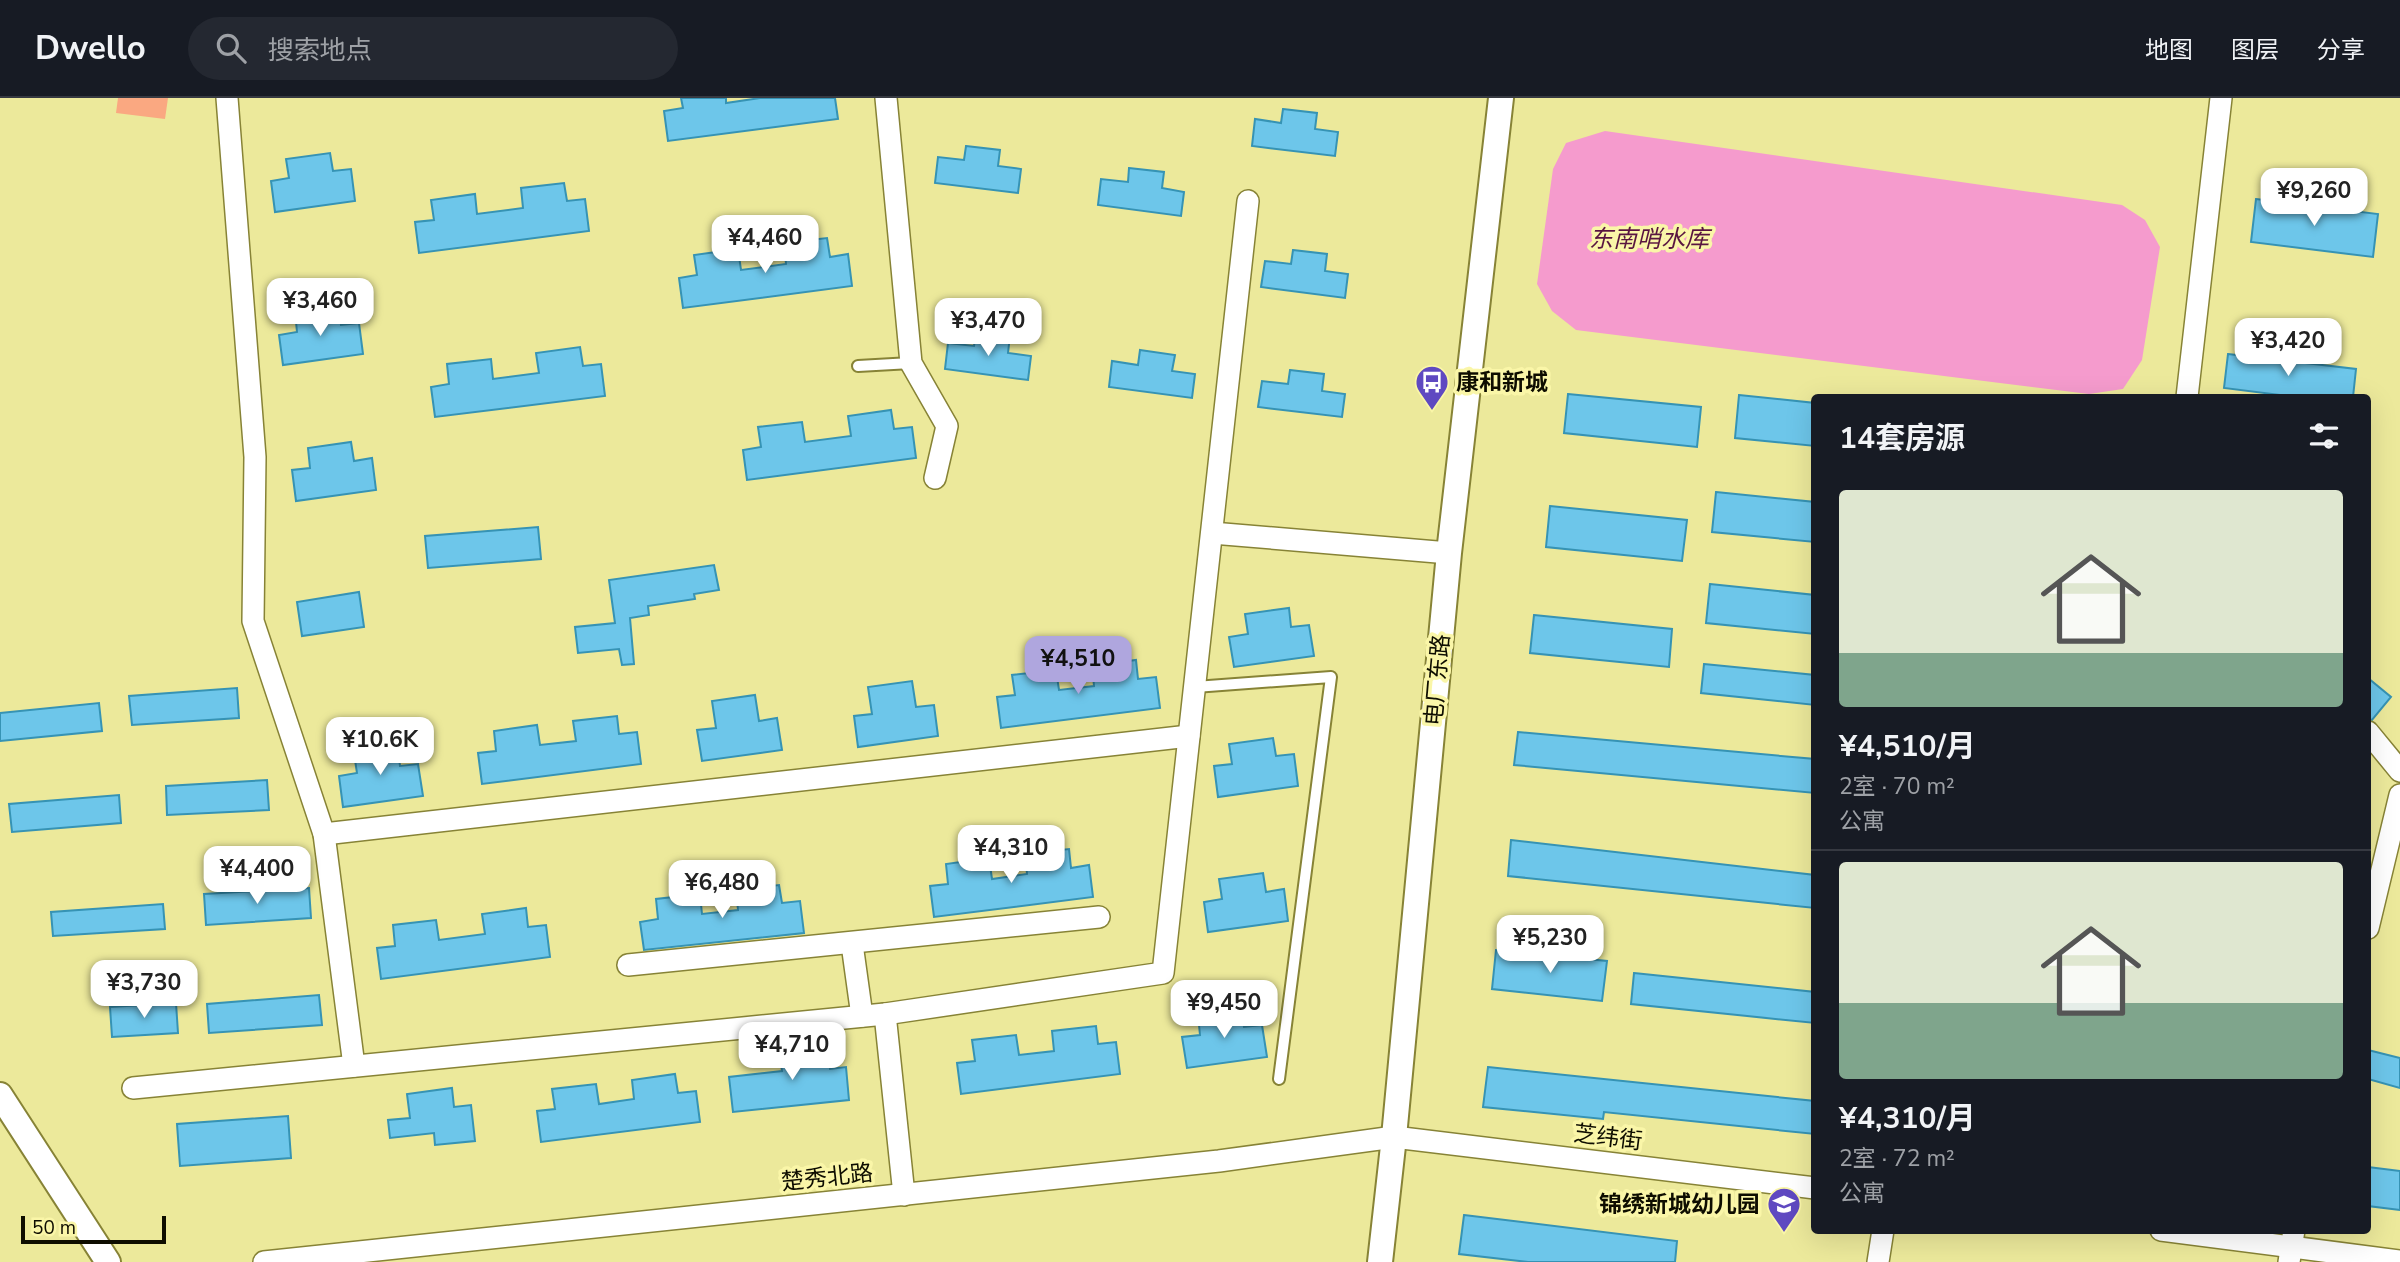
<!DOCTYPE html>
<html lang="zh">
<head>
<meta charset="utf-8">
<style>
	:root { --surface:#171b24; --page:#242831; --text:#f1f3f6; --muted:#9ea1a6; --line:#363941; --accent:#afa6de }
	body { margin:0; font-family:"Nunito Sans","Noto Sans SC",sans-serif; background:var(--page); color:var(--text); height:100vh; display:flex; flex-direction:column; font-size:26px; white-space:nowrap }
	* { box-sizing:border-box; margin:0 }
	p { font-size:23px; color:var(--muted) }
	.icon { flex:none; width:38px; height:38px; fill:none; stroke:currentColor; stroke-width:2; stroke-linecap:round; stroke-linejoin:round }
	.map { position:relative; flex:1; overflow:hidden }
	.side { position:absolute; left:1811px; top:296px; width:560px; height:840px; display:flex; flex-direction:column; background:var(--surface); border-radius:7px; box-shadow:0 7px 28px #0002 }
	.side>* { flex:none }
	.scale { position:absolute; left:21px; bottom:18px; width:145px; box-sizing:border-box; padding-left:7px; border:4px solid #0e0d00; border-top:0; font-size:19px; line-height:24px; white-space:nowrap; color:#0e0d00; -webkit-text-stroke:5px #faf6a8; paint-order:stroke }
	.price { position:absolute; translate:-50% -60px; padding:0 16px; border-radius:14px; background:#fff; color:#222; font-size:23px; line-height:46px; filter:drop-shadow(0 2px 4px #0008) }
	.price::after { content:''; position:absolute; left:50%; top:42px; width:21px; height:16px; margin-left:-10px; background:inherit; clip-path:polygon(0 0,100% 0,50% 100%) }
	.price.active { background:var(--accent); color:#111 }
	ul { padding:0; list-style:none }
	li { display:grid; align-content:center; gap:14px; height:371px; padding:0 28px }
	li+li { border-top:2px solid var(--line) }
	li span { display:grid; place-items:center; height:217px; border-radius:7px; color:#555 }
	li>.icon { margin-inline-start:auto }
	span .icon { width:126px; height:126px; fill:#fffc; stroke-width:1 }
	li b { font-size:30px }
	h2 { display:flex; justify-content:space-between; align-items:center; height:84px; padding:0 28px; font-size:30px }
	header { display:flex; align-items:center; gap:42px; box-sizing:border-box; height:98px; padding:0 35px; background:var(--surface); border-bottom:2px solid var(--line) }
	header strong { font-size:33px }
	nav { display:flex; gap:38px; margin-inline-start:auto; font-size:24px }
	.search { width:490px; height:63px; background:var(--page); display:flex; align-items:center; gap:18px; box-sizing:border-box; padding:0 24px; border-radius:38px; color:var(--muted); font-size:26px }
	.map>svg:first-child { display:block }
	.green { fill:#faa881 }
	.water { fill:#f59bcd }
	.building { fill:#6dc6ea; stroke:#3693b4; stroke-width:2 }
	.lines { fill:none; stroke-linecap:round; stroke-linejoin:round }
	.service-casing { stroke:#878336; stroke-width:14 }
	.minor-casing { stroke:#878336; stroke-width:24 }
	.tertiary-casing { stroke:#878336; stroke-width:28 }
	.service { stroke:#fff; stroke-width:10 }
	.minor { stroke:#fff; stroke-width:21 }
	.tertiary { stroke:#fff; stroke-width:24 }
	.labels { text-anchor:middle; stroke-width:7; stroke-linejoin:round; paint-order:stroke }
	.poi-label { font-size:23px; font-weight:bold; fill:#0e0d00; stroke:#faf6a8; text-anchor:start }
	.street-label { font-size:23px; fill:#0e0d00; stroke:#faf6a8 }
	.water-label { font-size:24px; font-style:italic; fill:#591540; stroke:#faf6a8 }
</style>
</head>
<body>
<header>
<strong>Dwello</strong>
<div class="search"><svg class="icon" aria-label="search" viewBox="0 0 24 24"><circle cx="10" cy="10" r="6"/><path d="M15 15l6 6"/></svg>搜索地点</div>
<nav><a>地图</a><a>图层</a><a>分享</a></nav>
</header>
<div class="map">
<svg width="2400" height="1164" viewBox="0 0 2400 1164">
	<rect width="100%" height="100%" fill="#ece99b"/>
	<polygon class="green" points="118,0 168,0 165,21 116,15"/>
	<polygon class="water" points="1605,33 2122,107 2145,122 2160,149 2142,262 2123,291 2089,296 1576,232 1552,213 1537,186 1553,71 1566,45"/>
	<g class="building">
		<polygon points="681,0 726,0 726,5 760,0 835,0 838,21 668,43 664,13 683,10"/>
		<polygon points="1283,11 1317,15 1315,31 1338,34 1335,58 1252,48 1255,21 1281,25"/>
		<polygon points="966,48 1000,52 998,68 1021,71 1018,95 935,85 938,59 964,62"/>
		<polygon points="330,55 333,73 351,71 355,103 275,114 271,83 289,80 286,61"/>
		<polygon points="1129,70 1164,74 1162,90 1184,94 1181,118 1098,107 1101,81 1128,84"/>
		<polygon points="564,85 567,103 585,101 589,133 419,155 415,124 434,122 431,102 475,96 477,116 523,110 521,90"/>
		<polygon points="2256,101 2378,116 2373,159 2251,144"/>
		<polygon points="827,140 830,159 848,156 852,188 683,210 679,180 697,177 694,157 738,151 741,172 786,166 784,145"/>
		<polygon points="1293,152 1327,156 1325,173 1348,176 1345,200 1261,189 1265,163 1291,166"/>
		<polygon points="338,208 341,227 359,225 363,256 283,267 279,237 297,234 295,214"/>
		<polygon points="976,234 1010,238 1008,255 1031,258 1028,282 945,271 948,245 974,248"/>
		<polygon points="580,249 583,268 601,266 605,298 435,319 431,289 449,286 447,266 491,261 493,281 539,275 536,255"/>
		<polygon points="1140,252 1175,257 1172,273 1195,276 1192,300 1109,289 1112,263 1138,267"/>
		<polygon points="2228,256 2356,271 2353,299 2296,299 2224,290"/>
		<polygon points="1290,272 1324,276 1322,293 1345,296 1342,319 1258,309 1262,283 1288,286"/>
		<polygon points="1568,296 1701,309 1697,349 1564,335"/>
		<polygon points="1739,297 1815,305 1815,348 1735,340"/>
		<polygon points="891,312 894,331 912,329 916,360 747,382 743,352 761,349 758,329 802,324 805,344 851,338 848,318"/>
		<polygon points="351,344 354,363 372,360 376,392 296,403 292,372 310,370 308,350"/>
		<polygon points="1716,394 1815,404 1815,444 1712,434"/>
		<polygon points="1550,408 1687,422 1682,463 1546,449"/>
		<polygon points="538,429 541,461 428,470 425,438"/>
		<polygon points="714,467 719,492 694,496 695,501 648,508 649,517 630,520 634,566 622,567 619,551 578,555 575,529 615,525 609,482"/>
		<polygon points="1710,486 1815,497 1815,536 1706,525"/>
		<polygon points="359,494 364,529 302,538 297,504"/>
		<polygon points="1289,510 1291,529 1309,527 1314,558 1234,569 1229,539 1248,536 1245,516"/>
		<polygon points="1534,517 1672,531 1669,569 1530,555"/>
		<polygon points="1136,562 1138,581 1156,579 1160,610 1001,630 997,599 1015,597 1012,577 1056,572 1059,592 1094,588 1092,568"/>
		<polygon points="1704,566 1815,577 1815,607 1701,595"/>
		<polygon points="2368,580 2391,599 2372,622 2368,621"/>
		<polygon points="912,583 916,609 934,607 938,638 858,649 854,618 872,616 868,589"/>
		<polygon points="237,590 239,620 132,627 129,598"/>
		<polygon points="755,597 759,623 777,620 782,652 702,663 697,632 716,630 712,603"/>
		<polygon points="99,605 102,633 0,643 0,615"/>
		<polygon points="617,618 619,636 637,634 641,666 482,686 478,655 496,653 494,633 537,627 540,647 576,643 573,623"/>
		<polygon points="1518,634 1815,661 1815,695 1514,667"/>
		<polygon points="1273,640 1276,658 1294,656 1298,688 1218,699 1214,668 1232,666 1229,646"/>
		<polygon points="397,643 400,668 418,666 423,698 343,709 339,678 357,675 353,649"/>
		<polygon points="267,682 269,712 167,717 166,688"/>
		<polygon points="119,697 121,725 12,734 9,706"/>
		<polygon points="1511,742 1815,777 1815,810 1508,778"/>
		<polygon points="1069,751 1071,770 1089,767 1093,799 934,819 930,788 948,786 946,766 989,760 992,781 1027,776 1025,756"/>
		<polygon points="1263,775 1266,794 1284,791 1288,823 1208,834 1204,804 1222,801 1219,781"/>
		<polygon points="779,787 782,805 800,803 804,835 644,852 640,824 658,821 656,801 700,796 702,816 738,812 736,792"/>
		<polygon points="309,790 311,820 206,827 204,796"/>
		<polygon points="163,806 165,831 53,838 51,814"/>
		<polygon points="526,810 528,829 546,827 550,859 381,881 377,850 395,848 393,827 436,822 439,842 485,836 482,816"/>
		<polygon points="1496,852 1607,863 1602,903 1492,891"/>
		<polygon points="1634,875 1815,894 1815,925 1631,906"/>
		<polygon points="319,897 322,927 209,935 207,906"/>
		<polygon points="176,905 178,935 112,939 110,909"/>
		<polygon points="1241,911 1244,929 1262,927 1267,959 1187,970 1182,939 1200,937 1198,917"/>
		<polygon points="1096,928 1098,946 1116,944 1120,976 961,996 957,965 975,963 972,942 1016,937 1019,957 1054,953 1052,933"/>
		<polygon points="827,947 830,971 846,969 849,1002 733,1014 729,979 782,973 779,952"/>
		<polygon points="2368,952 2400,960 2400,990 2368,981"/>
		<polygon points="1488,969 1815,1003 1815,1036 1604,1014 1603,1021 1483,1009"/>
		<polygon points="675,976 678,995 696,993 700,1024 541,1044 537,1013 555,1011 552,991 596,986 599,1006 634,1001 632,982"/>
		<polygon points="452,990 454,1009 471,1007 475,1043 435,1047 434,1035 390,1040 388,1022 410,1020 407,996"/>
		<polygon points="288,1018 291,1060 180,1068 177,1026"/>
		<polygon points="2368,1069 2400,1073 2400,1112 2368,1108"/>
		<polygon points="1464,1117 1677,1143 1675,1164 1528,1164 1459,1156"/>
	</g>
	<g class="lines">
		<defs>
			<g id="service">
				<polyline points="858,268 911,265"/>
				<polyline points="1195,589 1331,579 1279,981"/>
			</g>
			<g id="minor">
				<polyline points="227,0 255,359 253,523 324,736 354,968"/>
				<polyline points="886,0 911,265 947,328 935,380"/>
				<polyline points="2187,299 2221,0"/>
				<polyline points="1212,435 1449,455"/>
				<polyline points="2368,634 2400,673"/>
				<polyline points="324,736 1189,638"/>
				<polyline points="2368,830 2400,697"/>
				<polyline points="852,846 862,918"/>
				<polyline points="628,867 1099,819"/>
				<polyline points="885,916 904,1097"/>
				<polyline points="133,990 885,916 1163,875 1248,103"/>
				<polyline points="2161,1132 2400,1163"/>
				<polyline points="264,1164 1219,1063 1394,1039 1815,1090"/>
				<polyline points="1878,1164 1883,1132"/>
				<polyline points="2289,1164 2294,1132"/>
			</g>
			<g id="tertiary">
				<polyline points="0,997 108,1164"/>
				<polyline points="1380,1164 1394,1039 1449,455 1501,0"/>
			</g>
		</defs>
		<use href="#service" class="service-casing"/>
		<use href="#minor" class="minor-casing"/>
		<use href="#tertiary" class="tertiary-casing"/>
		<use href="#service" class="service"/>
		<use href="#minor" class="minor"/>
		<use href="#tertiary" class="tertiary"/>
	</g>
	<defs>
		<symbol id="bus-pin" viewBox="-11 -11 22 30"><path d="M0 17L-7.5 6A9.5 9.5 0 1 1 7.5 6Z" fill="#5f49c1" stroke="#faf6a8"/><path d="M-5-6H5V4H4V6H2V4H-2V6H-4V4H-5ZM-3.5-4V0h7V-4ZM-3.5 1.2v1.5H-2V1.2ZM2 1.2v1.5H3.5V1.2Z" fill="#fff"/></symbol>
		<symbol id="school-pin" viewBox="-11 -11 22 30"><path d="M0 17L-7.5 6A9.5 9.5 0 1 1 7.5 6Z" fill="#5f49c1" stroke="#faf6a8"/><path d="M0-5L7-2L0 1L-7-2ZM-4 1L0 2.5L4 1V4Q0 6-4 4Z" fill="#fff"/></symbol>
	</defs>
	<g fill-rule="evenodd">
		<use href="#bus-pin" x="1413" y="265" width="38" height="52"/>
		<use href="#school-pin" x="1765" y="1087" width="38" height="52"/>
	</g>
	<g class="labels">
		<g class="poi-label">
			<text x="1456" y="292">康和新城</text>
			<text x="1760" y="1114" text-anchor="end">锦绣新城幼儿园</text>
		</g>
		<g class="street-label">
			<text transform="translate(1437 582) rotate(-85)" y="8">电厂东路</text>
			<text transform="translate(1608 1039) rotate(7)" y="8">芝纬街</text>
			<text transform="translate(827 1079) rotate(-6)" y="8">楚秀北路</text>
		</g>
		<g class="water-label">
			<text x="1649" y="149">东南哨水库</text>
		</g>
	</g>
</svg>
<div class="scale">50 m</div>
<b class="price" style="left:2314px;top:130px">¥9,260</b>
<b class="price" style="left:765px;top:177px">¥4,460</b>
<b class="price" style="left:320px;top:240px">¥3,460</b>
<b class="price" style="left:988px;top:260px">¥3,470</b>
<b class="price" style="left:2288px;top:280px">¥3,420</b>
<b class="price active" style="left:1078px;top:598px">¥4,510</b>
<b class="price" style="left:380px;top:679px">¥10.6K</b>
<b class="price" style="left:1011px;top:787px">¥4,310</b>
<b class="price" style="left:257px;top:808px">¥4,400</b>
<b class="price" style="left:722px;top:822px">¥6,480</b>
<b class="price" style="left:1550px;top:877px">¥5,230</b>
<b class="price" style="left:144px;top:922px">¥3,730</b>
<b class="price" style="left:1224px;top:942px">¥9,450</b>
<b class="price" style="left:792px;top:984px">¥4,710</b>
<section class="side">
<h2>14套房源<svg class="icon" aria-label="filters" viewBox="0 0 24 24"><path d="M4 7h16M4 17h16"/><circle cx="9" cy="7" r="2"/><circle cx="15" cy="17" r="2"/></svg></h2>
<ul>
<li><span style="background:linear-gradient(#dfe7d0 75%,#7fa58c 0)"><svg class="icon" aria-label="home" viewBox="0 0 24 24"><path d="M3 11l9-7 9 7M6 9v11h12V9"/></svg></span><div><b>¥4,510/月</b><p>2室 · 70 m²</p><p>公寓</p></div></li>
<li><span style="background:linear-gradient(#dfe7d0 65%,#7fa58c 0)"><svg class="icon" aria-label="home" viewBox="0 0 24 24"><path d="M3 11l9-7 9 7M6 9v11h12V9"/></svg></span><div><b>¥4,310/月</b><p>2室 · 72 m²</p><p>公寓</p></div></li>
</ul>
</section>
</div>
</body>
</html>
